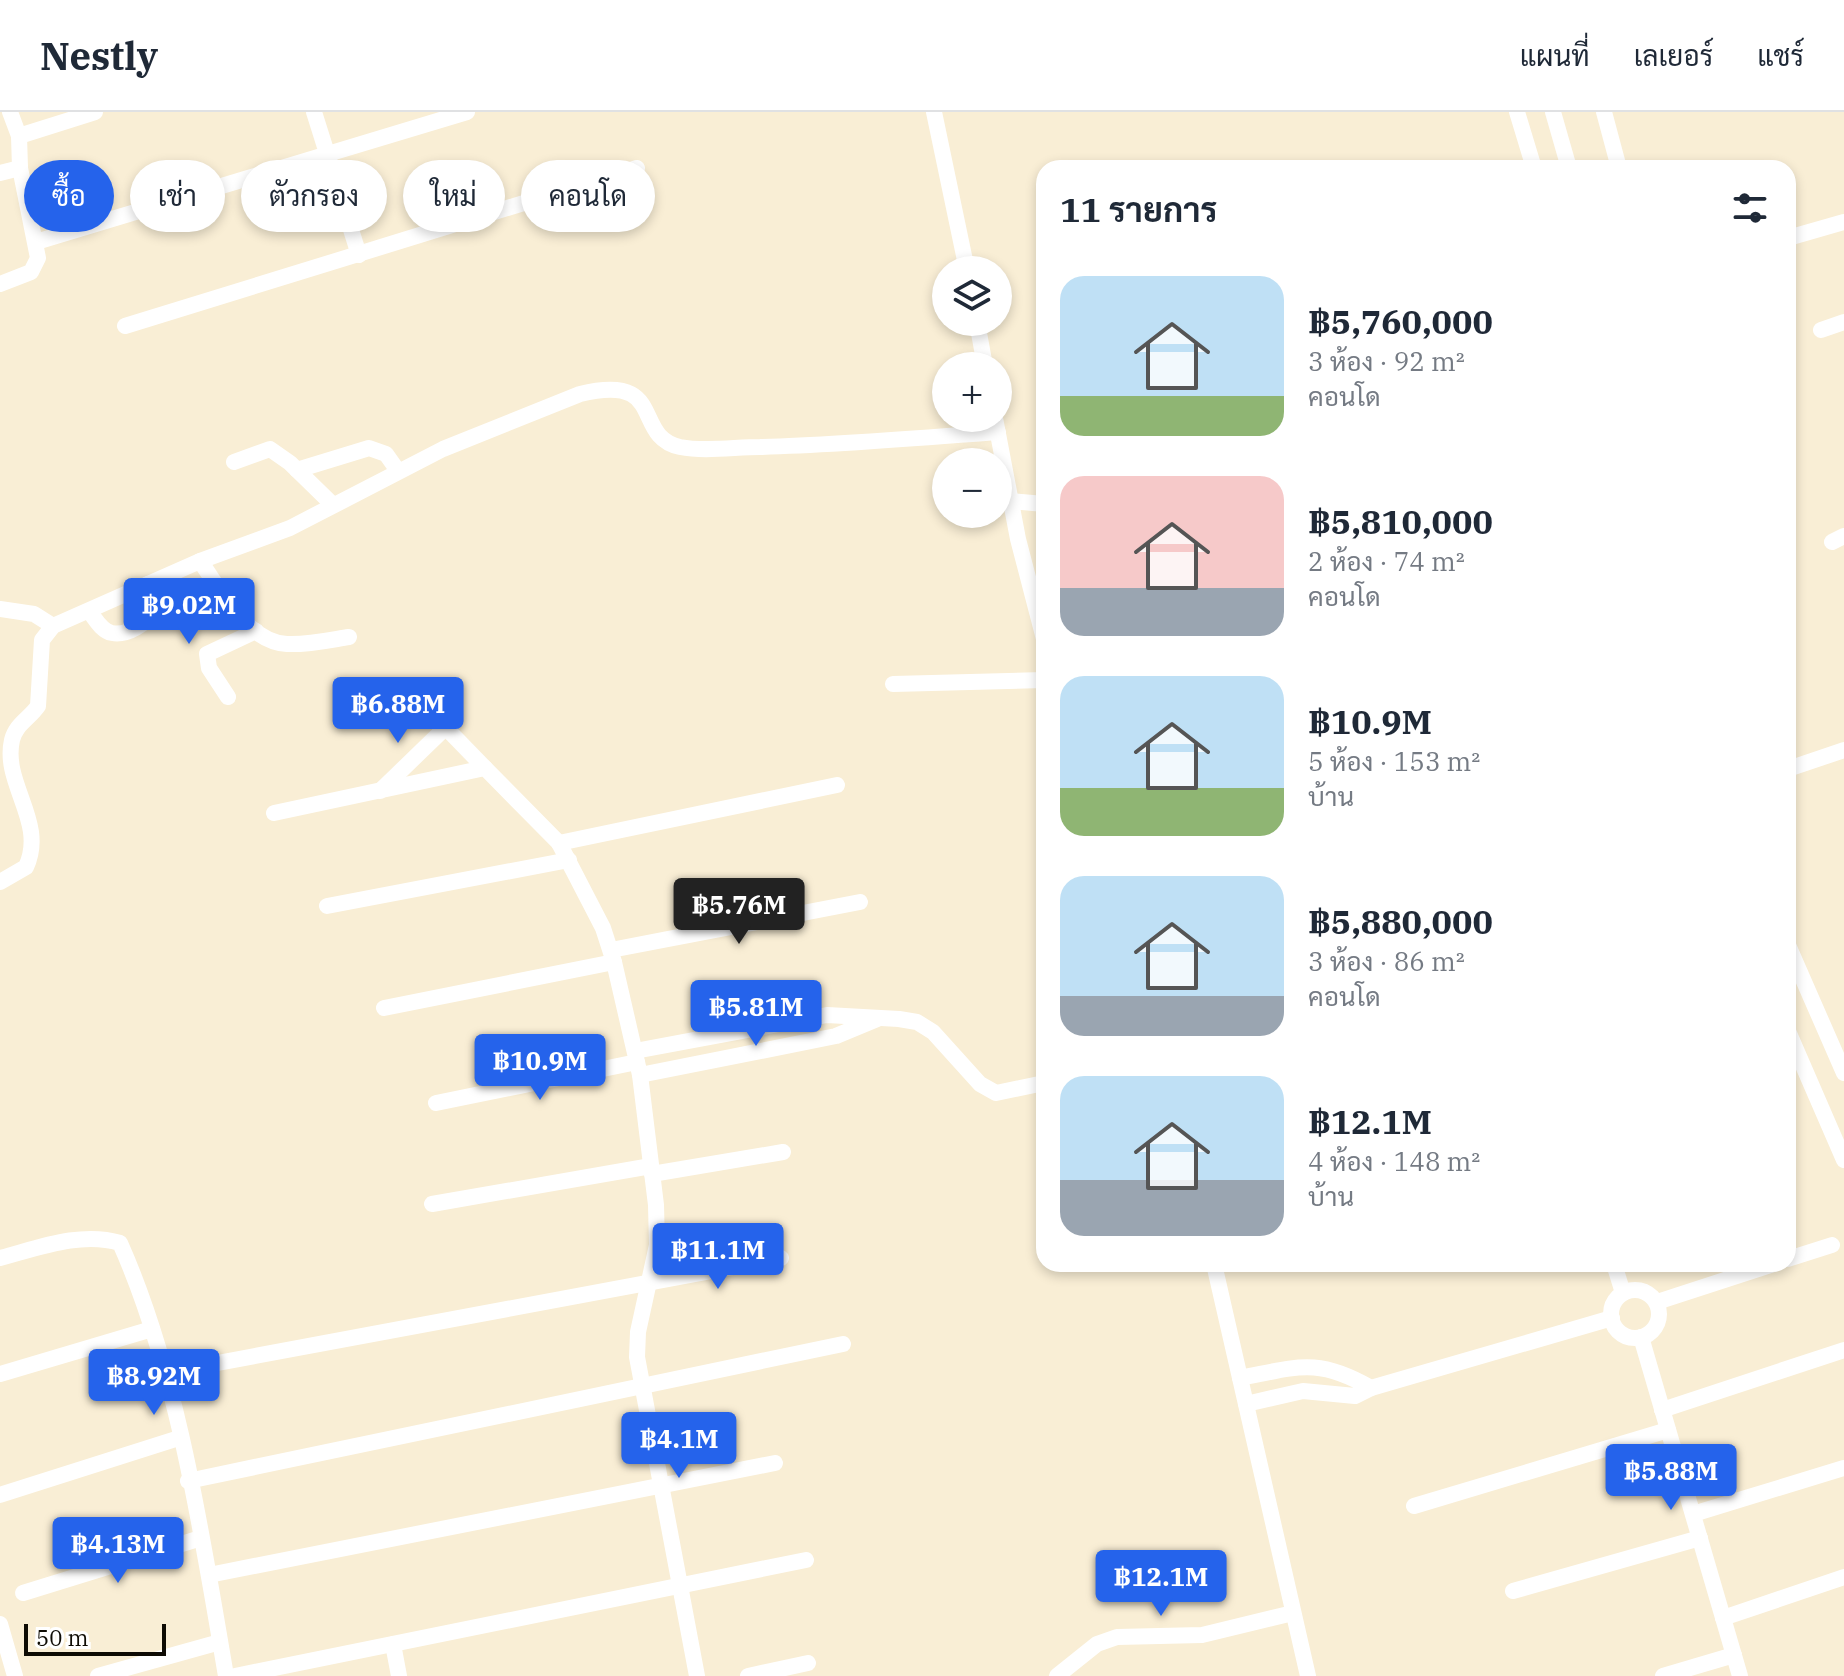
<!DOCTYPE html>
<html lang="th">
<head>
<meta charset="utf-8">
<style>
	:root { --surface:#fff; --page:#f6f6f7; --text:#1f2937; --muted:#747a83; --line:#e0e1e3; --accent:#2563eb }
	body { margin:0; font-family:"IBM Plex Serif",Sarabun,serif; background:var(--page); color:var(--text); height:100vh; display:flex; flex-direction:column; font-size:30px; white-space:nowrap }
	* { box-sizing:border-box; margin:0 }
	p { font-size:26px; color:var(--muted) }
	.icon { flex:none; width:44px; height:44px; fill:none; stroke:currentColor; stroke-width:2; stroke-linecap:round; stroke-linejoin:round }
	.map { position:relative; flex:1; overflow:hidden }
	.side { position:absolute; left:1036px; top:48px; width:760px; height:1112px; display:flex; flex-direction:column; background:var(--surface); border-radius:24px; box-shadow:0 4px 12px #0003 }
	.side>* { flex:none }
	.guide { position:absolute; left:24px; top:48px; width:760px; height:72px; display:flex; gap:16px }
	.fabs { position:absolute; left:932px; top:144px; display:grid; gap:16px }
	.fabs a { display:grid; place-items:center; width:80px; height:80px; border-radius:50%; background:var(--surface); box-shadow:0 4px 12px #0003; font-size:40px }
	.scale { position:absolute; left:24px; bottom:20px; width:142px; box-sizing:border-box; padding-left:8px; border:4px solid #0e0b04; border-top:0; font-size:22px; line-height:28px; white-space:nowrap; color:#0e0b04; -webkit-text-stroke:6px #fff; paint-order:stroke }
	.price { position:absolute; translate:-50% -68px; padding:0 18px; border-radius:8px; background:var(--accent); color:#fff; font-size:26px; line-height:52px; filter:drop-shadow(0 2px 4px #0008) }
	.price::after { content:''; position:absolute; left:50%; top:48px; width:24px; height:18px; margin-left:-12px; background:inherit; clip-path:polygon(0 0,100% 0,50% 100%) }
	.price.active { background:#222; color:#fff }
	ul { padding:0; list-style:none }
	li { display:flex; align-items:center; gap:24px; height:200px; padding:0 24px }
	li span { display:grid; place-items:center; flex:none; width:224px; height:160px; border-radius:24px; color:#555 }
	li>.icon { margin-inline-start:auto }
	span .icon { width:96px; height:96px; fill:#fffc; stroke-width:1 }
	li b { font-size:34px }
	h2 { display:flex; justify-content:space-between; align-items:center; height:96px; padding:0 24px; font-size:34px }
	.pill { padding:0 28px; border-radius:36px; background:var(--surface); box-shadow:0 4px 12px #0003; font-size:28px; line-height:72px }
	.pill.active { background:var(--accent); color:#fff }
	header { display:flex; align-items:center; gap:48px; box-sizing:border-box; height:112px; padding:0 40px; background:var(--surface); border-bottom:2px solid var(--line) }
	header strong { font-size:38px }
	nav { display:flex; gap:44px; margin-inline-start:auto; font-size:28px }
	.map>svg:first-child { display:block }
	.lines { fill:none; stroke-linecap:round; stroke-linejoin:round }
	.minor { stroke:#fff; stroke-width:16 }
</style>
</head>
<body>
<header>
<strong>Nestly</strong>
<nav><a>แผนที่</a><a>เลเยอร์</a><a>แชร์</a></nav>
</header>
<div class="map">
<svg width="1844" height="1564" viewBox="0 0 1844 1564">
	<rect width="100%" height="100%" fill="#f9eed5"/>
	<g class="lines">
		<g class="minor">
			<polyline points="314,0 359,143"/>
			<polyline points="934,0 967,158"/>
			<polyline points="1517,0 1534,56"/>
			<polyline points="1553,0 1569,56"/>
			<polyline points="1604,0 1619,56"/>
			<polyline points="19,24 95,0"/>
			<polyline points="0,61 20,56"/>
			<polyline points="1788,126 1844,110"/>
			<polyline points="36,130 467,0"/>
			<polyline points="0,172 31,160 38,146 20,56 19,24 10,0"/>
			<polyline points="977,210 985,254"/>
			<polyline points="125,214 637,56"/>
			<polyline points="1821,218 1844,210"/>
			<polyline points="995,306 1018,427 1044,527"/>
			<polyline points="234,350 270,337 290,351 333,393"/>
			<polyline points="297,358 369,336 386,342 398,359"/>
			<polyline points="1011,389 1044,392"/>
			<polyline points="1832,430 1844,424"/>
			<path d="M200,449C221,478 247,530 287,532C308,533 330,528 349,525"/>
			<polyline points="0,497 34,502 53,514"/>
			<path d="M89,499C95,506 101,519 112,521C127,524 148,511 155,498L148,472"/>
			<polyline points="893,572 1044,568"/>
			<polyline points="415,584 485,656"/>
			<polyline points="228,585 209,556 207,542 256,519"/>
			<polyline points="1788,657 1844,638"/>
			<polyline points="380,679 444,617"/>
			<polyline points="274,701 485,656 559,731 603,816 614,850 640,963 656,1093 657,1133 638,1220 637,1245 697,1564"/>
			<polyline points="559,731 837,673"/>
			<path d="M0,770L26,755C47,710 2,672 12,628C16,612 29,607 38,594L42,528L53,514L200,449L290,416L443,337L580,282C668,261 631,324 680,335C705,340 735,335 760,335C839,333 919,326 998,320"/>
			<polyline points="327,794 569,748"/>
			<polyline points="1788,833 1844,961"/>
			<polyline points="611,838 860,790"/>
			<polyline points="384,896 614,850"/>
			<polyline points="1788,919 1844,1048"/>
			<polyline points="635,939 827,903 899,907 917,910 933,920 980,972 996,981 1044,971"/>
			<polyline points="640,963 836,924 877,907"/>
			<polyline points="436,991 637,950"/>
			<polyline points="652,1062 783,1040"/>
			<polyline points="432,1092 651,1054"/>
			<path d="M0,1146C38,1136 81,1119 120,1131C178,1261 202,1424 226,1564"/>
			<polyline points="1788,1147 1832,1133"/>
			<polyline points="1214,1152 1308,1564"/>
			<polyline points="1614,1152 1623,1181"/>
			<circle cx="1635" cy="1202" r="24"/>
			<polyline points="1657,1190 1774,1152"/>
			<polyline points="1641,1225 1740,1564"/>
			<polyline points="164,1261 781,1146"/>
			<polyline points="0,1262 152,1217"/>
			<path d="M1240,1266C1298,1255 1317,1245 1371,1276L1355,1284L1303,1279L1246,1292"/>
			<polyline points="1371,1276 1612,1206"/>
			<polyline points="1662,1298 1844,1238"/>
			<polyline points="188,1369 843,1232"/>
			<polyline points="0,1383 179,1326"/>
			<polyline points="1414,1394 1668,1318"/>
			<polyline points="1693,1402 1844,1356"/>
			<polyline points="209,1463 775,1351"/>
			<polyline points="1513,1479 1700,1426"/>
			<polyline points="23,1481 201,1426"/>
			<polyline points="1723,1506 1844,1465"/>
			<polyline points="0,1512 15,1564"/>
			<polyline points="393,1532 399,1564"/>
			<polyline points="98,1564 220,1530"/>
			<polyline points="235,1564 806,1448"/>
			<polyline points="748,1564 808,1551"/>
			<polyline points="1057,1564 1097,1532 1117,1525 1202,1523 1293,1501"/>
			<polyline points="1663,1564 1734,1543"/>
		</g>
	</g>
</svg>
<div class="fabs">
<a><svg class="icon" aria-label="layers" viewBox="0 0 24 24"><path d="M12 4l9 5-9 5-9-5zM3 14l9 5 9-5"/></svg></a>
<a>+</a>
<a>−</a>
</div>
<div class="scale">50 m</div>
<b class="price" style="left:189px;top:534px">฿9.02M</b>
<b class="price" style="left:398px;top:633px">฿6.88M</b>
<b class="price active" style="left:739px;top:834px">฿5.76M</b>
<b class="price" style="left:756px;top:936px">฿5.81M</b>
<b class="price" style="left:540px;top:990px">฿10.9M</b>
<b class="price" style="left:718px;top:1179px">฿11.1M</b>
<b class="price" style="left:154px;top:1305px">฿8.92M</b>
<b class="price" style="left:679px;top:1368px">฿4.1M</b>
<b class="price" style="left:1671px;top:1400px">฿5.88M</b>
<b class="price" style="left:118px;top:1473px">฿4.13M</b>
<b class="price" style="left:1161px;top:1506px">฿12.1M</b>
<div class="guide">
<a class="pill active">ซื้อ</a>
<a class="pill">เช่า</a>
<a class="pill">ตัวกรอง</a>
<a class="pill">ใหม่</a>
<a class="pill">คอนโด</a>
</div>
<section class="side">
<h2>11 รายการ<svg class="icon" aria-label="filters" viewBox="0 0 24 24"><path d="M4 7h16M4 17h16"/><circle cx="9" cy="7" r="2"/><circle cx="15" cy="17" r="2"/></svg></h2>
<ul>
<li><span style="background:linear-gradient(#bfe0f5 75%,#8fb573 0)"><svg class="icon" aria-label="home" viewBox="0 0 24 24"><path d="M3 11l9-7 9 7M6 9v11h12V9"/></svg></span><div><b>฿5,760,000</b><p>3 ห้อง · 92 m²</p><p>คอนโด</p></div></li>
<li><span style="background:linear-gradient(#f6c9c9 70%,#9aa5b1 0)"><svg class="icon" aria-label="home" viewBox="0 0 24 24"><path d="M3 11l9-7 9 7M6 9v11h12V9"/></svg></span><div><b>฿5,810,000</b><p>2 ห้อง · 74 m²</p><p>คอนโด</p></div></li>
<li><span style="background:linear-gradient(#bfe0f5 70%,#8fb573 0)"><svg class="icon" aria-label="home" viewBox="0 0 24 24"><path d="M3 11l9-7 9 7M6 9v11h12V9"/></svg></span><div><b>฿10.9M</b><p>5 ห้อง · 153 m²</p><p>บ้าน</p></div></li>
<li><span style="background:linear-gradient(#bfe0f5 75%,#9aa5b1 0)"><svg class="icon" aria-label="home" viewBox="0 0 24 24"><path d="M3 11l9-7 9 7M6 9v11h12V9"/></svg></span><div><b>฿5,880,000</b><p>3 ห้อง · 86 m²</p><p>คอนโด</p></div></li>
<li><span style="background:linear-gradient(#bfe0f5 65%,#9aa5b1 0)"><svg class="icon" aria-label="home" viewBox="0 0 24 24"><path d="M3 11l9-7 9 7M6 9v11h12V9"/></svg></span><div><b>฿12.1M</b><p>4 ห้อง · 148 m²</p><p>บ้าน</p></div></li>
</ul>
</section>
</div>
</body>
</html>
